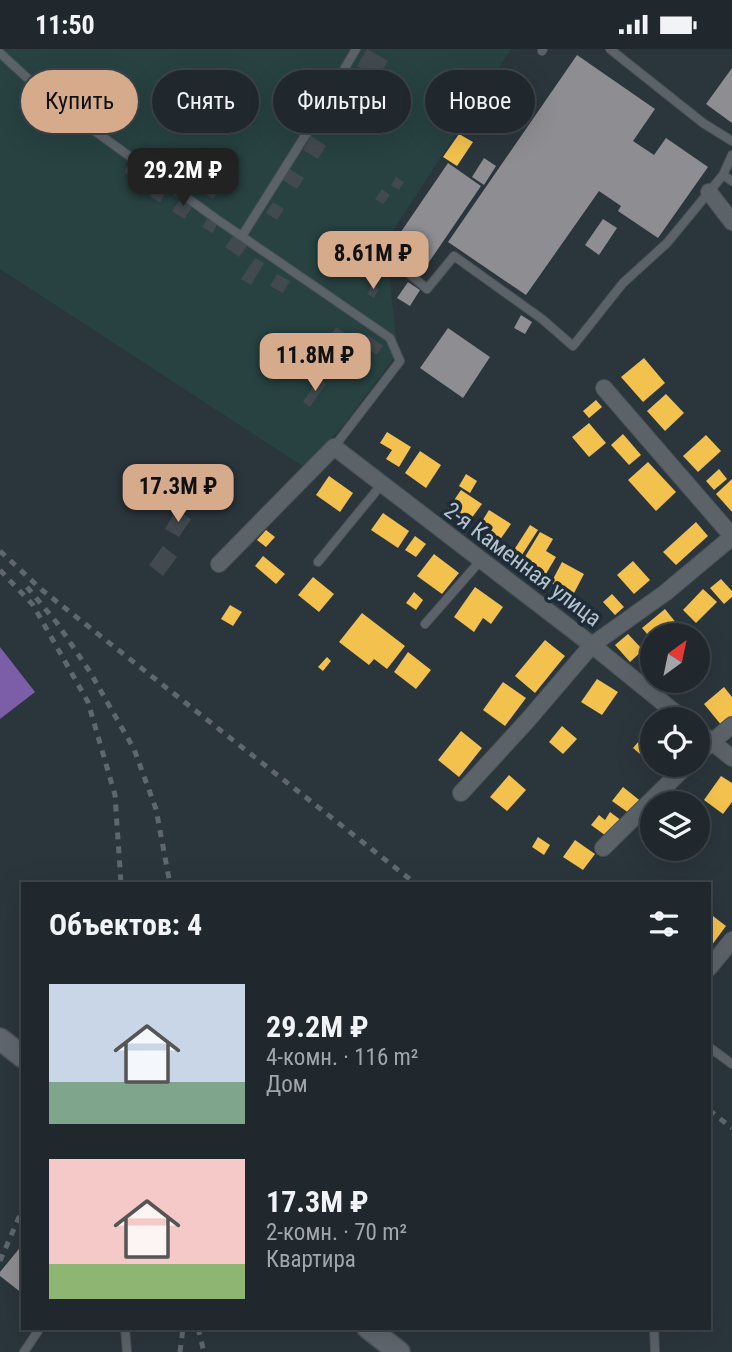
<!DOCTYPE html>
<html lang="ru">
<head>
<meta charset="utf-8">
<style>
	:root { --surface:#20282d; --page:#283035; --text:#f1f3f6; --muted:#a2a6aa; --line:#3d4449; --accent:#d6ab8b }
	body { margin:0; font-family:"Roboto Condensed",sans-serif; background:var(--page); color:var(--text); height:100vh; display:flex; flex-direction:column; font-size:26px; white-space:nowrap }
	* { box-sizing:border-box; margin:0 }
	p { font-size:23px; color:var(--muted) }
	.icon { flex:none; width:38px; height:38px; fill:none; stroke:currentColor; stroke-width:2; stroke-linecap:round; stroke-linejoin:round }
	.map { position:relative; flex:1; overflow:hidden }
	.side { position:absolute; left:21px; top:833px; width:690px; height:448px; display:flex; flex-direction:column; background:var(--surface); border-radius:0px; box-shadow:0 7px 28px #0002,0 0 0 2px var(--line) }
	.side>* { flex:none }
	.top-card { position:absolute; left:21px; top:21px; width:691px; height:63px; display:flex; gap:14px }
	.needle { width:46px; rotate:33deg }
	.tools { position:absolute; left:640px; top:574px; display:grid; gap:14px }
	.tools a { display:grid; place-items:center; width:70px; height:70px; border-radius:50%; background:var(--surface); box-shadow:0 7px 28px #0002,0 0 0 2px var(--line); font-size:35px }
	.price { position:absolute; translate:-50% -60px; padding:0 16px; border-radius:14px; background:var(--accent); color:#111; font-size:23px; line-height:46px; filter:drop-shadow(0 2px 4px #0008) }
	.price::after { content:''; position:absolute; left:50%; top:42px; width:21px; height:16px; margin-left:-10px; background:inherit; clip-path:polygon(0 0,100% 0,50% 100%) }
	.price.active { background:#222; color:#fff }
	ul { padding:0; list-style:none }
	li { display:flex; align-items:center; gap:21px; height:175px; padding:0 28px }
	li span { display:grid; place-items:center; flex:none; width:196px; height:140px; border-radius:0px; color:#555 }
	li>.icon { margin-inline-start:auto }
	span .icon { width:84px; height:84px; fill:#fffc; stroke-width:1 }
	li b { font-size:30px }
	h2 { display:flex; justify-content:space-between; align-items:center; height:84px; padding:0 28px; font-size:30px }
	.tag { padding:0 24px; border-radius:32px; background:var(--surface); box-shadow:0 7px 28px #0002,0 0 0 2px var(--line); font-size:24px; line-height:63px }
	.tag.active { background:var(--accent); color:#111 }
	.status { display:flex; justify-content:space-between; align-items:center; height:49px; padding:0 35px; background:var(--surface); direction:ltr }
	.status svg { height:19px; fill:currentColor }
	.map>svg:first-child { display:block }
	.green { fill:#274241 }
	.homes { fill:#f2c14e }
	.offices { fill:#7b5ea7 }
	.industry { fill:#8d8d92 }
	.building { fill:#424a50 }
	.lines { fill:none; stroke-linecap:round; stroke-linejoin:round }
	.service-casing { stroke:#495056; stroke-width:10 }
	.minor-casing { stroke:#495056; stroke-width:18 }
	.secondary-casing { stroke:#495056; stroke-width:24 }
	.service { stroke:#5b6369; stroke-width:8 }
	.minor { stroke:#5b6369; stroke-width:16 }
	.secondary { stroke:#60676e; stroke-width:21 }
	.rail { stroke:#5f676d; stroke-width:5; stroke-dasharray:7 7; stroke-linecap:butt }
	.labels { text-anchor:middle; stroke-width:7; stroke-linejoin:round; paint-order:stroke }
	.street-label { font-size:23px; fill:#b5c2cc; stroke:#1d2c38 }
</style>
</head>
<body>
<div class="status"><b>11:50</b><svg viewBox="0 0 49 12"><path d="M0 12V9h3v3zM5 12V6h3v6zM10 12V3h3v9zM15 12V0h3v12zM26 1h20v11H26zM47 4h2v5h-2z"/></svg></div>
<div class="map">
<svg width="732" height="1303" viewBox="0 0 732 1303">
	<rect width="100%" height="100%" fill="#2b353c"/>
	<polygon class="green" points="0,0 511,0 385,194 398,303 343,377 304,418 0,220"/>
	<g class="homes">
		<polygon points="459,85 473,93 457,117 443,108"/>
		<polygon points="644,309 665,334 643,353 621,328"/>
		<polygon points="666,345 684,364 665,382 647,362"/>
		<polygon points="596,351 602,358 589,369 583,362"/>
		<polygon points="589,374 606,394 589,408 572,388"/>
		<polygon points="387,383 411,398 399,418 386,410 392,401 380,394"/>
		<polygon points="623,385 641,406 629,416 611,396"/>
		<polygon points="706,386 721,402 698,423 683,407"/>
		<polygon points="420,402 441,416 426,439 405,424"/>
		<polygon points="648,413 676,443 656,462 628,431"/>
		<polygon points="719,420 727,430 714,441 706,432"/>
		<polygon points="466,425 477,432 470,444 459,437"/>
		<polygon points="329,427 353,444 340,463 316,446"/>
		<polygon points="732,430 732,463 716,445"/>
		<polygon points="461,441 482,455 468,474 448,460"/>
		<polygon points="489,461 511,475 497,495 476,482"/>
		<polygon points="383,464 409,482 398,499 371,481"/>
		<polygon points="696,473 708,487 676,516 663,503"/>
		<polygon points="530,476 538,481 520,509 512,504"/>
		<polygon points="266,481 275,488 266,498 257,491"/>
		<polygon points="540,483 553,490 546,502 556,508 543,530 520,516"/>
		<polygon points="415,487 426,495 416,508 405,501"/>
		<polygon points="434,505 459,524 442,545 417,527"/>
		<polygon points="263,507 285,525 276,535 255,517"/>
		<polygon points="633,512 650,531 634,545 617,526"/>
		<polygon points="562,513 584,525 573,546 551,534"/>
		<polygon points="313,528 334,545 319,563 298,546"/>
		<polygon points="721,530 732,542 732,548 724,555 710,539"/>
		<polygon points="475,538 503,558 491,575 483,569 474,583 454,568"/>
		<polygon points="703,540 717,553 696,574 683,561"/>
		<polygon points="414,543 423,551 416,561 406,554"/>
		<polygon points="612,545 624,558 615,566 603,553"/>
		<polygon points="230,556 242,563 233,577 221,570"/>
		<polygon points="665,560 685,585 653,586 653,592 642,579"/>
		<polygon points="362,564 405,597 387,620 374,610 369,616 339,593"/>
		<polygon points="628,585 643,601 630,613 615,596"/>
		<polygon points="545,591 565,607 535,644 515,627"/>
		<polygon points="408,603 431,621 416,640 394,623"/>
		<polygon points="327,608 331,612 323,622 318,618"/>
		<polygon points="597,630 618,643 602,666 581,653"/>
		<polygon points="503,633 526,649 505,677 483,661"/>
		<polygon points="724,638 732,648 732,669 722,677 704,655"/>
		<polygon points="562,677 577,690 563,705 549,693"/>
		<polygon points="651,678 653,679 653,716 633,699"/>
		<polygon points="461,682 482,699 459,728 438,711"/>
		<polygon points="509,726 526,741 507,762 490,748"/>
		<polygon points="721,727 732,734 732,753 723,765 704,751"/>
		<polygon points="623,738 643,754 633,767 612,752"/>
		<polygon points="610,763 622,772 609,789 591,776 599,766 605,771"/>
		<polygon points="538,788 550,796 544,806 532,798"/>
		<polygon points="575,791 595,805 583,821 563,808"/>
		<polygon points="709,864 726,877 709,900"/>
	</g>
	<polygon class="offices" points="0,598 35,643 0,670"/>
	<g class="industry">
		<polygon points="577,6 655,60 633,92 654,106 666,89 708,118 658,189 618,162 621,157 599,142 526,246 448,193"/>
		<polygon points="732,19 732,74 706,55"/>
		<polygon points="484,109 496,117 484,136 472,128"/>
		<polygon points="448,114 481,137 427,216 394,193"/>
		<polygon points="603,170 617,179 599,206 585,196"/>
		<polygon points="408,233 420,241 410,257 397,249"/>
		<polygon points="521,266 532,273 525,285 514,279"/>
		<polygon points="448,279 490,308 463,349 420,319"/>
		<polygon points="23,1195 23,1245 0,1227 0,1223"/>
	</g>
	<g class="building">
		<polygon points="367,0 388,12 381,23 374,19 370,25 357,17"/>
		<polygon points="353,29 364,36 357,48 346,41"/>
		<polygon points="329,55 348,68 340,79 322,66"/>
		<polygon points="120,64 130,71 126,77 116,70"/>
		<polygon points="311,87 326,97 318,110 303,101"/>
		<polygon points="162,99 173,105 167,116 156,110"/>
		<polygon points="130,113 140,119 133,129 124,123"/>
		<polygon points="288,119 304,129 297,140 281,130"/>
		<polygon points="396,128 404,133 399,141 391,136"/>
		<polygon points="211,132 221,139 213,150 203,143"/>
		<polygon points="159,133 169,138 160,153 150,147"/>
		<polygon points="382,140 390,146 383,155 375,150"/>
		<polygon points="182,148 194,156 184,170 172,162"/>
		<polygon points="273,153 284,160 277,171 266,164"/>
		<polygon points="207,170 217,175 213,184 202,178"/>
		<polygon points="234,186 248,196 239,208 225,198"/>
		<polygon points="255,209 264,214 251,236 241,230"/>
		<polygon points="277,225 290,232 283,244 270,237"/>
		<polygon points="372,236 379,240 374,249 367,245"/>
		<polygon points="336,278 352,289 344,301 328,290"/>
		<polygon points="368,286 383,297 376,306 362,295"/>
		<polygon points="319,329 326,335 310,358 303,353"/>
		<polygon points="176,461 191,470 179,488 165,480"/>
		<polygon points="163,497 177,508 163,527 149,516"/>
	</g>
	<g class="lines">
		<defs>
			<g id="service">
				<polyline points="610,0 703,74 732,92"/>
				<polyline points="542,2 543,0"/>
				<polyline points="0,4 49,49 215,169 390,289 400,312 334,398"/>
				<polyline points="732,106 723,126 732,132"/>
				<polyline points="242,187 308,82 356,0"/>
				<polyline points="403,219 427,240 454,207 542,270 573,297 623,234 667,194 723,126"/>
				<polyline points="318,513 382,435"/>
				<polyline points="425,575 481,511"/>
				<polyline points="709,998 732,1015"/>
				<polyline points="125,1279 127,1303"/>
				<polyline points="654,1279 655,1303"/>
				<polyline points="24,1303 40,1279"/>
			</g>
			<g id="minor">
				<polyline points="709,143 732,173"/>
				<polyline points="604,339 732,487"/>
				<polyline points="219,515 334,398 592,596 683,670"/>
				<polyline points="698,682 732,709"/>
				<polyline points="698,705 732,676"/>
				<polyline points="461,744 527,672 592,596 665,544 732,488"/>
				<polyline points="603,799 687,716"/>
				<polyline points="709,919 732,891"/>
			</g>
			<g id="secondary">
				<polyline points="0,990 23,1008"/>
				<polyline points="368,1279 399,1303"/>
			</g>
		</defs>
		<use href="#service" class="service-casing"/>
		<use href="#minor" class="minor-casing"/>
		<use href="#secondary" class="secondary-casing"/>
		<use href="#service" class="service"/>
		<use href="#minor" class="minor"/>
		<use href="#secondary" class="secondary"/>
		<g class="rail">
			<polyline points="0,502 42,541 416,835"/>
			<polyline points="0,521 33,556 88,653 115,746 121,835"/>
			<polyline points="27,538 57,574 90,623 134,700 156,760 170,835"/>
			<polyline points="709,1061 732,1079"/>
			<polyline points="0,1212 23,1159"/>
			<polyline points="198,1279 204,1303"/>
			<polyline points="180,1303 183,1279"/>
		</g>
	</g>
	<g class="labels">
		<g class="street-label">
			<text transform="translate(523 515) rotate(37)" y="8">2-я Каменная улица</text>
		</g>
	</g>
</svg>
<div class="tools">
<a><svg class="needle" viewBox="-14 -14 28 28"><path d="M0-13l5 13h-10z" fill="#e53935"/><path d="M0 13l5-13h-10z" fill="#a2a6aa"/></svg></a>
<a><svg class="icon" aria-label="locate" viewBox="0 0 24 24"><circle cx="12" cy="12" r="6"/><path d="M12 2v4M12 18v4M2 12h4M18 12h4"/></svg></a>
<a><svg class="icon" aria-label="layers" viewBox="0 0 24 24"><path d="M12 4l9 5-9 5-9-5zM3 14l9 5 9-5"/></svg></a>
</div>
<b class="price active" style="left:183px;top:159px">29.2M ₽</b>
<b class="price" style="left:373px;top:242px">8.61M ₽</b>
<b class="price" style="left:315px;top:344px">11.8M ₽</b>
<b class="price" style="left:178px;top:475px">17.3M ₽</b>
<div class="top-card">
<a class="tag active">Купить</a>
<a class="tag">Снять</a>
<a class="tag">Фильтры</a>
<a class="tag">Новое</a>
</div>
<section class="side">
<h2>Объектов: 4<svg class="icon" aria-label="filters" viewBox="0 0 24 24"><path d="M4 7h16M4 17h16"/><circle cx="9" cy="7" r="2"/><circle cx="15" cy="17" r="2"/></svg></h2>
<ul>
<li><span style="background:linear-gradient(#c9d6e8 70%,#7fa58c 0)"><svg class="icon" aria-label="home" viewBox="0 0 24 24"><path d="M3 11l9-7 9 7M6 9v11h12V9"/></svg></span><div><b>29.2M ₽</b><p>4-комн. · 116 m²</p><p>Дом</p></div></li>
<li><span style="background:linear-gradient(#f6c9c9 75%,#8fb573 0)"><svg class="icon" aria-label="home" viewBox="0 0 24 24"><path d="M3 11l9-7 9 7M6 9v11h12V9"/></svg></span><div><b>17.3M ₽</b><p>2-комн. · 70 m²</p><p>Квартира</p></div></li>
</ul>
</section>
</div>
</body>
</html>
